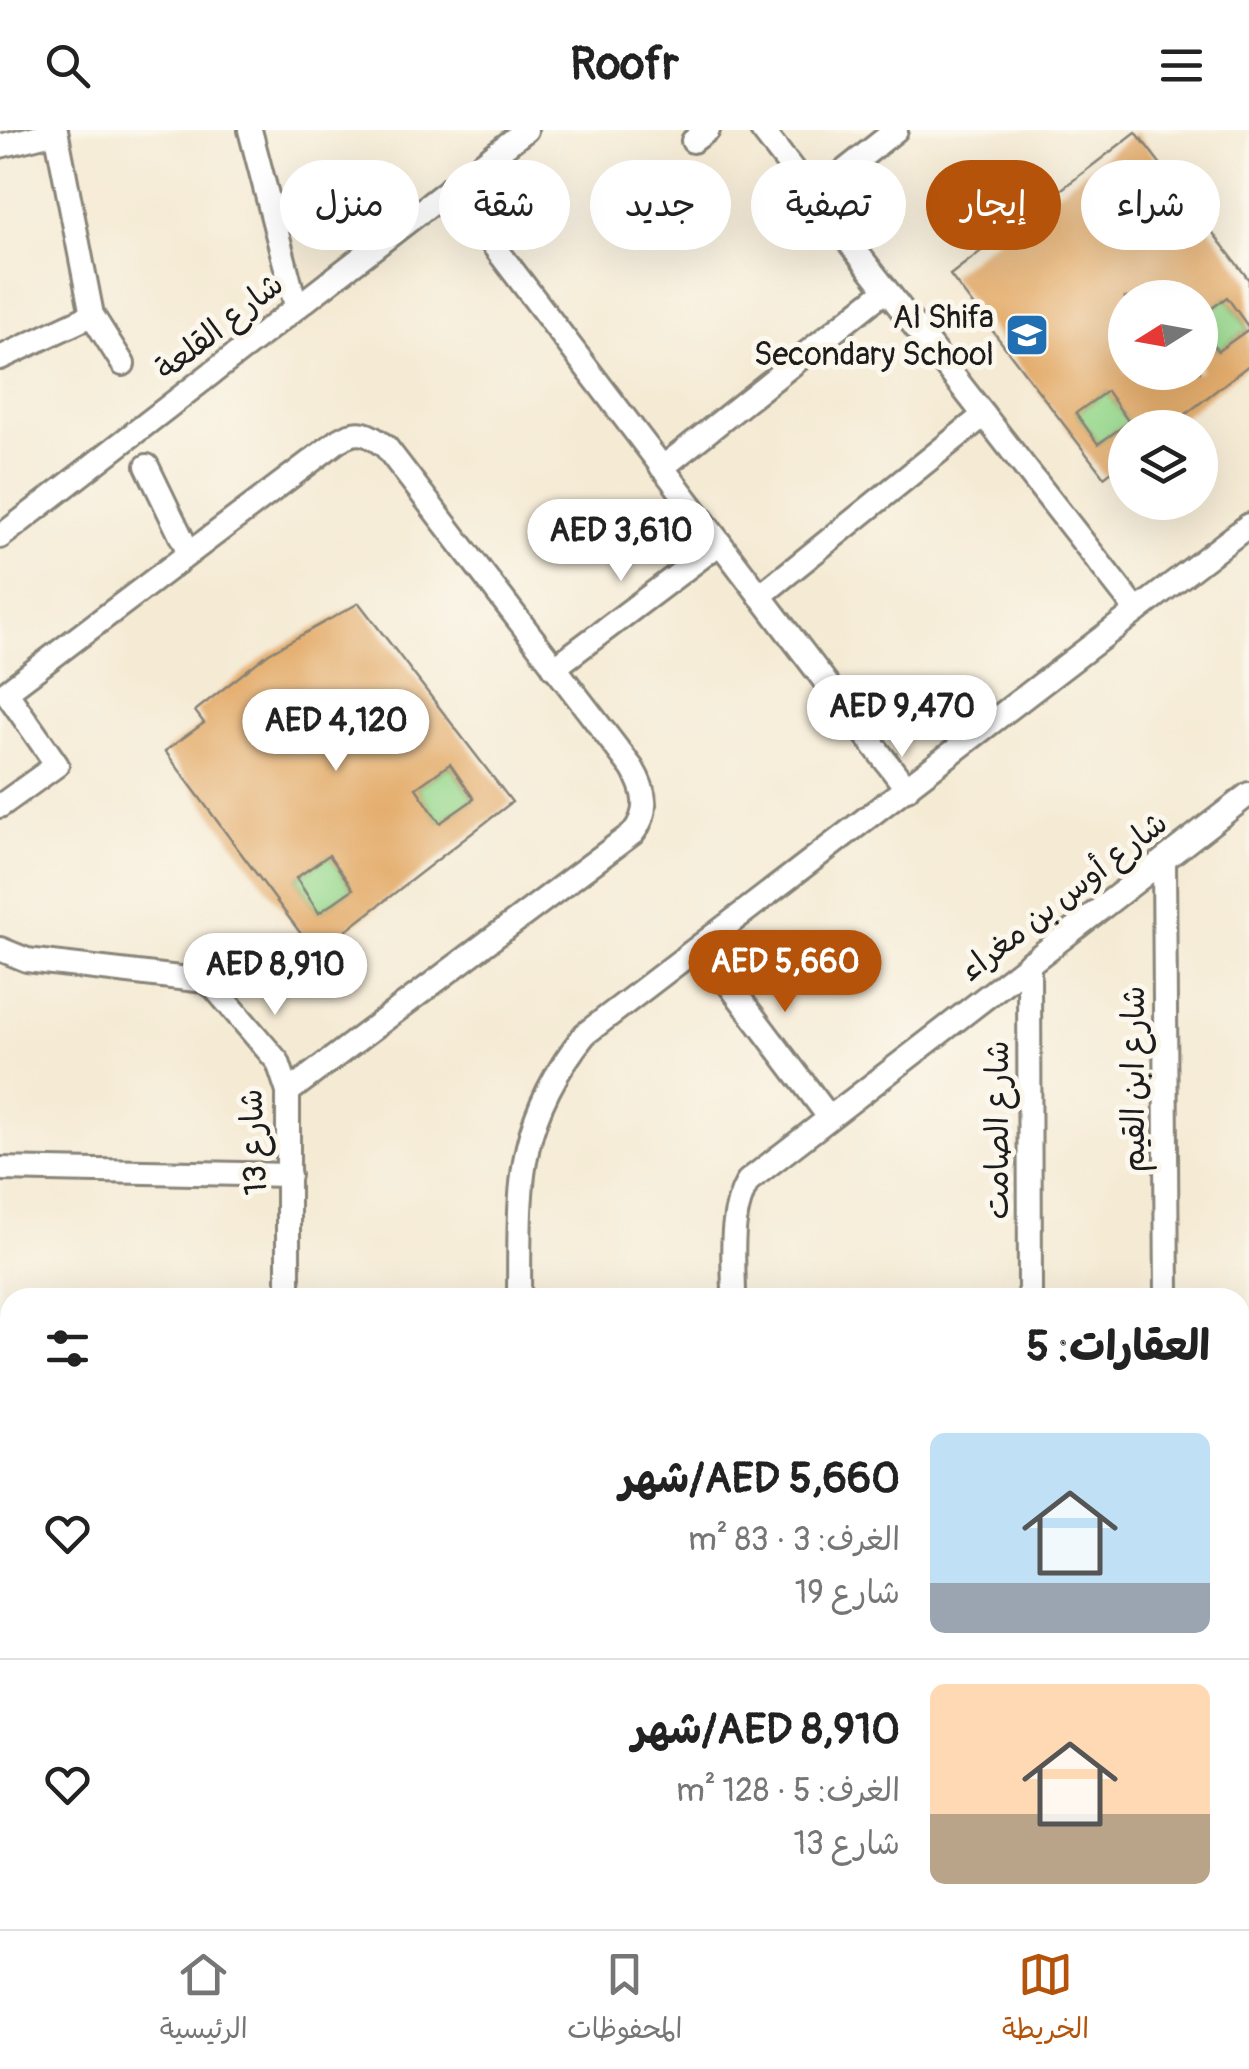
<!DOCTYPE html>
<html lang="ar">
<head>
<meta charset="utf-8">
<style>
	:root { --surface:#fff; --page:#f2f2f2; --text:#222; --muted:#767676; --line:#e0e0e0; --accent:#b45309 }
	body { margin:0; font-family:Pangolin,"Playpen Sans Arabic",sans-serif; background:var(--page); color:var(--text); direction:rtl; height:100vh; display:flex; flex-direction:column; font-size:38px; white-space:nowrap }
	* { box-sizing:border-box; margin:0 }
	p { font-size:32px; color:var(--muted) }
	.icon { flex:none; width:55px; height:55px; fill:none; stroke:currentColor; stroke-width:2; stroke-linecap:round; stroke-linejoin:round }
	.map { position:relative; flex:1; overflow:hidden; direction:ltr }
	.side { position:absolute; left:0px; top:1158px; width:1250px; height:642px; display:flex; flex-direction:column; background:var(--surface); border-radius:30px 30px 0 0; box-shadow:0 10px 40px #0002; direction:rtl }
	.side>* { flex:none }
	.guide { position:absolute; left:30px; top:30px; width:1190px; height:90px; direction:rtl; display:flex; gap:20px }
	.needle { width:65px; rotate:259deg }
	.tools { position:absolute; left:1108px; top:150px; display:grid; gap:20px }
	.tools a { display:grid; place-items:center; width:110px; height:110px; border-radius:50%; background:var(--surface); box-shadow:0 10px 40px #0002; font-size:50px }
	.price { position:absolute; translate:-50% -85px; padding:0 22px; border-radius:35px; background:#fff; color:#222; font-size:32px; line-height:65px; filter:drop-shadow(0 2px 5px #0008) }
	.price::after { content:''; position:absolute; left:50%; top:60px; width:30px; height:22px; margin-left:-15px; background:inherit; clip-path:polygon(0 0,100% 0,50% 100%) }
	.price.on { background:var(--accent); color:#fff }
	ul { padding:0; list-style:none }
	li { display:flex; align-items:center; gap:30px; height:250px; padding:0 40px }
	li+li { border-top:2px solid var(--line) }
	li span { display:grid; place-items:center; flex:none; width:280px; height:200px; border-radius:15px; color:#555 }
	li>.icon { margin-inline-start:auto }
	span .icon { width:120px; height:120px; fill:#fffc; stroke-width:1 }
	li b { font-size:42px }
	h2 { display:flex; justify-content:space-between; align-items:center; height:120px; padding:0 40px; font-size:42px }
	.pill { padding:0 35px; border-radius:45px; background:var(--surface); box-shadow:0 10px 40px #0002; font-size:35px; line-height:90px }
	.pill.on { background:var(--accent); color:#fff }
	header { display:flex; justify-content:space-between; align-items:center; height:130px; padding:0 40px; background:var(--surface); font-size:45px; font-weight:800 }
	.tabs { display:flex; justify-content:space-around; align-items:center; height:140px; border-top:2px solid var(--line); background:var(--surface); font-size:28px; color:var(--muted) }
	.tabs a { display:grid; justify-items:center; gap:5px }
	.tabs .on { color:var(--accent) }
	.map>svg:first-child { display:block }
	.green { fill:#99d98f; stroke:#5a7a56; stroke-width:2.5 }
	.building { fill:#e4ad6d; fill-rule:evenodd }
	.lines { fill:none; stroke-linecap:round; stroke-linejoin:round }
	.minor-casing { stroke:#888478; stroke-width:28 }
	.major-casing { stroke:#888478; stroke-width:32 }
	.minor { stroke:#fff; stroke-width:22 }
	.major { stroke:#fff; stroke-width:28 }
	.labels { text-anchor:middle; stroke-width:10; stroke-linejoin:round; paint-order:stroke }
	.poi-label { font-size:32px; fill:#1c1c1c; stroke:#fbf7ec; text-anchor:end }
	.street-label { font-size:32px; fill:#1c1c1c; stroke:#fbf7ec }
</style>
</head>
<body>
<header><svg class="icon" aria-label="menu" viewBox="0 0 24 24"><path d="M4 6h16M4 12h16M4 18h16"/></svg>Roofr<svg class="icon" aria-label="search" viewBox="0 0 24 24"><circle cx="10" cy="10" r="6"/><path d="M15 15l6 6"/></svg></header>
<div class="map">
<svg width="1249" height="1799" viewBox="0 0 1249 1799">
	<rect width="100%" height="100%" fill="#fbf7ec"/>
	<filter id="ink" filterUnits="userSpaceOnUse"><feTurbulence type="fractalNoise" baseFrequency=".01" numOctaves="2"/><feDisplacementMap in="SourceGraphic" scale="20" xChannelSelector="R" yChannelSelector="G"/><feConvolveMatrix kernelMatrix="1 2 1 2 8 2 1 2 1" color-interpolation-filters="sRGB"/></filter>
	<filter id="wash" filterUnits="userSpaceOnUse"><feTurbulence type="fractalNoise" baseFrequency=".0048" numOctaves="4" result="noise"/><feDisplacementMap in="SourceGraphic" scale="40" xChannelSelector="R" yChannelSelector="G"/><feGaussianBlur stdDeviation="2.25" result="paint"/><feColorMatrix in="noise" values="0 0 0 0 0 0 0 0 0 0 0 0 0 0 0 0 0 1.4 0 .05"/><feComposite in="paint" operator="in"/></filter>
	<g filter="url(#wash)">
		<rect width="100%" height="100%" fill="#f5ebd5"/>
		<g class="green">
			<polygon points="1227,167 1249,199 1218,221 1200,195 1200,187"/>
			<polygon points="1107,261 1129,292 1098,314 1076,283"/>
			<polygon points="450,635 474,669 440,693 416,658"/>
			<polygon points="329,725 353,759 319,783 296,748"/>
		</g>
		<g id="blocks">
			<g class="building">
				<polygon points="1136,2 1249,150 1249,198 1227,167 1200,187 1200,168 1125,168 1125,242 1200,242 1200,195 1218,221 1249,199 1249,235 1168,298 1133,298 1107,261 1076,283 1098,314 1125,295 1125,331 1104,347 950,145"/>
				<path d="M359,473L512,672L316,824L165,621L204,593L195,581L269,523ZM450,634L474,669L440,693L416,658ZM329,725L353,759L319,783L296,748Z"/>
			</g>
		</g>
	</g>
	<g filter="url(#ink)">
		<use href="#blocks" fill-opacity="0" stroke="#888478" stroke-width="2.5"/>
		<g class="lines">
			<defs>
				<g id="minor">
					<polyline points="56,0 92,185 123,234"/>
					<polyline points="250,0 296,176"/>
					<polyline points="762,0 813,66 896,0"/>
					<polyline points="693,11 708,0"/>
					<polyline points="0,16 56,2"/>
					<polyline points="450,58 907,659"/>
					<polyline points="813,66 1137,481"/>
					<polyline points="0,228 92,185"/>
					<polyline points="147,336 189,423"/>
					<polyline points="662,338 886,160"/>
					<polyline points="0,407 526,0"/>
					<polyline points="760,466 984,285"/>
					<polyline points="554,538 720,413"/>
					<path d="M0,676L57,635L6,562L339,310C359,298 368,303 386,317L632,638C646,661 650,682 633,703L288,962"/>
					<polyline points="1164,730 1167,1168"/>
					<polyline points="700,816 829,987"/>
					<polyline points="0,819 27,830 205,851 214,857 278,932 288,962 288,1168"/>
					<polyline points="1029,833 1030,1168"/>
					<polyline points="0,1039 289,1045"/>
					<path d="M519,1168C520,1059 513,994 585,904L1249,395"/>
					<path d="M734,1168C734,1129 728,1086 748,1051L1249,664"/>
					<polyline points="0,1227 10,1227"/>
					<polyline points="1240,1239 1249,1239"/>
					<polyline points="0,1351 10,1351"/>
					<polyline points="1240,1359 1249,1359"/>
					<polyline points="0,1421 10,1421"/>
					<polyline points="1240,1433 1249,1434"/>
					<polyline points="0,1547 10,1547"/>
					<polyline points="1240,1556 1249,1556"/>
					<polyline points="1240,1663 1249,1708"/>
					<polyline points="0,1741 10,1741"/>
					<polyline points="73,1790 74,1799"/>
					<polyline points="260,1790 262,1799"/>
					<polyline points="674,1790 675,1799"/>
					<polyline points="870,1790 872,1799"/>
				</g>
				<g id="major">
					<polyline points="0,1376 10,1376"/>
					<polyline points="1240,1384 1249,1385"/>
					<polyline points="0,1404 10,1404"/>
					<polyline points="1240,1412 1249,1412"/>
				</g>
			</defs>
			<use href="#minor" class="minor-casing"/>
			<use href="#major" class="major-casing"/>
			<use href="#minor" class="minor"/>
			<use href="#major" class="major"/>
		</g>
	</g>
	<defs>
		<symbol id="school-square" viewBox="-11 -11 22 22"><rect x="-9" y="-9" width="18" height="18" rx="4" fill="#1f6fb2" stroke="#fbf7ec"/><path d="M0-5L7-2L0 1L-7-2ZM-4 1L0 2.5L4 1V4Q0 6-4 4Z" fill="#fff"/></symbol>
	</defs>
	<g fill-rule="evenodd">
		<use href="#school-square" x="1002" y="180" width="50" height="50"/>
	</g>
	<g class="labels">
		<g class="poi-label">
			<text x="994" y="198">Al Shifa<tspan x="994" dy="37">Secondary School</tspan></text>
		</g>
		<g class="street-label">
			<text transform="translate(219 196) rotate(-38)" y="11">شارع القلعة</text>
			<text transform="translate(1063 766) rotate(-38)" y="11">شارع أوس بن مغراء</text>
			<text transform="translate(1133 949) rotate(-90)" y="11">شارع ابن القيم</text>
			<text transform="translate(997 1000) rotate(-90)" y="11">شارع الصامت</text>
			<text transform="translate(253 1012) rotate(-93)" y="11">شارع 13</text>
		</g>
	</g>
</svg>
<div class="tools">
<a><svg class="needle" viewBox="-14 -14 28 28"><path d="M0-13l5 13h-10z" fill="#e53935"/><path d="M0 13l5-13h-10z" fill="#767676"/></svg></a>
<a><svg class="icon" aria-label="layers" viewBox="0 0 24 24"><path d="M12 4l9 5-9 5-9-5zM3 14l9 5 9-5"/></svg></a>
</div>
<b class="price" style="left:621px;top:454px">AED 3,610</b>
<b class="price" style="left:902px;top:630px">AED 9,470</b>
<b class="price" style="left:336px;top:644px">AED 4,120</b>
<b class="price on" style="left:785px;top:885px">AED 5,660</b>
<b class="price" style="left:275px;top:888px">AED 8,910</b>
<div class="guide">
<a class="pill">شراء</a>
<a class="pill on">إيجار</a>
<a class="pill">تصفية</a>
<a class="pill">جديد</a>
<a class="pill">شقة</a>
<a class="pill">منزل</a>
</div>
<section class="side">
<h2>العقارات: 5<svg class="icon" aria-label="filters" viewBox="0 0 24 24"><path d="M4 7h16M4 17h16"/><circle cx="9" cy="7" r="2"/><circle cx="15" cy="17" r="2"/></svg></h2>
<ul>
<li><span style="background:linear-gradient(#bfe0f5 75%,#9aa5b1 0)"><svg class="icon" aria-label="home" viewBox="0 0 24 24"><path d="M3 11l9-7 9 7M6 9v11h12V9"/></svg></span><div><b>AED 5,660/شهر</b><p>الغرف: 3 · 83 m²</p><p>شارع 19</p></div><svg class="icon" aria-label="heart" viewBox="0 0 24 24"><path d="M12 20l-8-8c-3-5 5-10 8-4 3-6 11-1 8 4z"/></svg></li>
<li><span style="background:linear-gradient(#ffd9b3 65%,#b9a48a 0)"><svg class="icon" aria-label="home" viewBox="0 0 24 24"><path d="M3 11l9-7 9 7M6 9v11h12V9"/></svg></span><div><b>AED 8,910/شهر</b><p>الغرف: 5 · 128 m²</p><p>شارع 13</p></div><svg class="icon" aria-label="heart" viewBox="0 0 24 24"><path d="M12 20l-8-8c-3-5 5-10 8-4 3-6 11-1 8 4z"/></svg></li>
</ul>
</section>
</div>
<nav class="tabs">
<a class="on"><svg class="icon" aria-label="map" viewBox="0 0 24 24"><path d="M3 6l6-2 6 2 6-2v14l-6 2-6-2-6 2zM9 4v14M15 6v14"/></svg>الخريطة</a>
<a><svg class="icon" aria-label="saved" viewBox="0 0 24 24"><path d="M7 4h10v16l-5-4-5 4z"/></svg>المحفوظات</a>
<a><svg class="icon" aria-label="home" viewBox="0 0 24 24"><path d="M3 11l9-7 9 7M6 9v11h12V9"/></svg>الرئيسية</a>
</nav>
</body>
</html>
